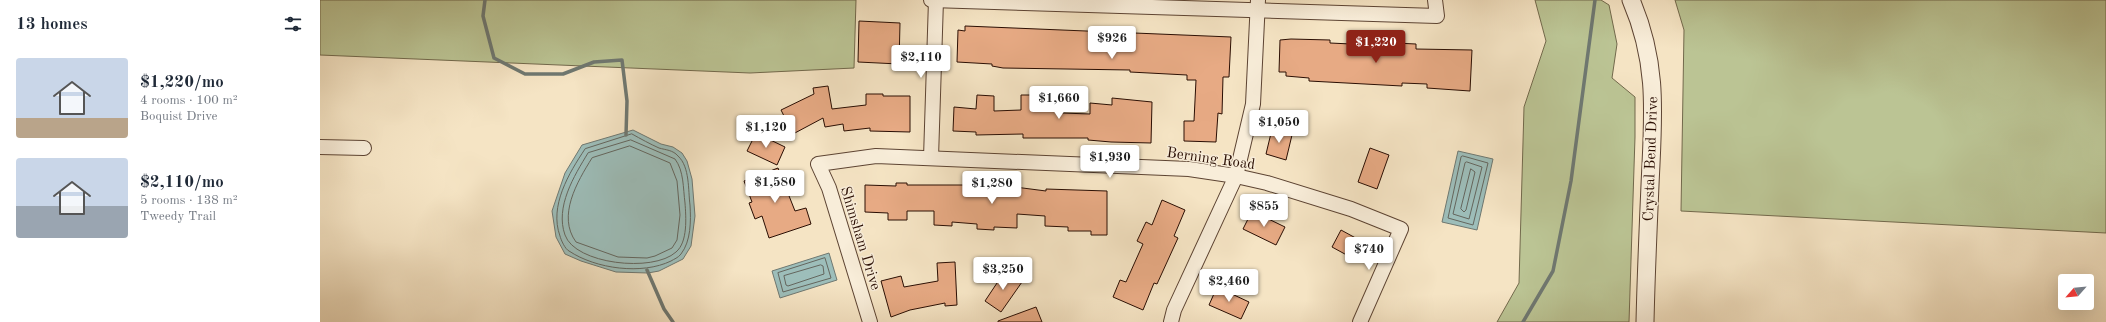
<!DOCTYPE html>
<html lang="en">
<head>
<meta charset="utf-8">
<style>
	:root { --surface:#fff; --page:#f2f2f3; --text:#1f2937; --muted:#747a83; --accent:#8f2418 }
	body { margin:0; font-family:"Old Standard TT",serif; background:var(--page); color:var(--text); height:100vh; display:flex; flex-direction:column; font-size:15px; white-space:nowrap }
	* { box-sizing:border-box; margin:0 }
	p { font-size:13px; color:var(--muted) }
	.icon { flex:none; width:22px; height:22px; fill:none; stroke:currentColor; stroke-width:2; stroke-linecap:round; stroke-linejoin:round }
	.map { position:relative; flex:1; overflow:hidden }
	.panel { display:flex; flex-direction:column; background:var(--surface); width:320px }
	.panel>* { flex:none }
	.needle { width:26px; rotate:243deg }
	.fabs { position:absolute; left:1738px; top:274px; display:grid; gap:8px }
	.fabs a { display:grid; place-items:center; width:36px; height:36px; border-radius:4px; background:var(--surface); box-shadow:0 4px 16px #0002; font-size:20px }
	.price { position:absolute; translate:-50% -34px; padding:0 9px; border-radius:4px; background:#fff; color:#222; font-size:13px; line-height:26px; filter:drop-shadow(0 1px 2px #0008) }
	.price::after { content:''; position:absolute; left:50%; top:24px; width:12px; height:9px; margin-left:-6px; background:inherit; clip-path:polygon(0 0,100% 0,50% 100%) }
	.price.current { background:var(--accent); color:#fff }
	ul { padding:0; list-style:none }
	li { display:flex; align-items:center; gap:12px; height:100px; padding:0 16px }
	li span { display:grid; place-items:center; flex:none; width:112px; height:80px; border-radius:4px; color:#555 }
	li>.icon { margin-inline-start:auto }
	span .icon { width:48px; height:48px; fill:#fffc; stroke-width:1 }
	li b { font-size:17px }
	h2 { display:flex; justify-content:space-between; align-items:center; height:48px; padding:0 16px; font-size:17px }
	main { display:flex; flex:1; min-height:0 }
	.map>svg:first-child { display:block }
	.green { fill:#bbc494; stroke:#72694c }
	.water { fill:#9dbeba; stroke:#6f7871 }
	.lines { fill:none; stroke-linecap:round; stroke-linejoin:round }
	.shore { stroke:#64665e; stroke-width:1 }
	.stream { stroke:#6f7871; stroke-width:3.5 }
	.building { fill:#e7aa84; stroke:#2a0e03 }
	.minor-casing { stroke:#5d4433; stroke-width:16 }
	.tertiary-casing { stroke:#5d4433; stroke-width:19 }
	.minor { stroke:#f8edd9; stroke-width:14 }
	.tertiary { stroke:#f8edd9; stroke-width:17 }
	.labels { text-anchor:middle; stroke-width:3; stroke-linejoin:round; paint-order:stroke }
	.street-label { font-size:15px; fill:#2a0e03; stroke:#f8edd9 }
</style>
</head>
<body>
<main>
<section class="panel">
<h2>13 homes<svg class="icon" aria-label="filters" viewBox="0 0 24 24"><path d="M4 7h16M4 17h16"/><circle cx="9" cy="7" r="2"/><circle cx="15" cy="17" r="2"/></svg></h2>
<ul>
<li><span style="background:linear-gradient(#c9d6e8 75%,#b9a48a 0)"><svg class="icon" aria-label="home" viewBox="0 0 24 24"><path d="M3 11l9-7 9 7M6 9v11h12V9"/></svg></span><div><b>$1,220/mo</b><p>4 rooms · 100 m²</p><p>Boquist Drive</p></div></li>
<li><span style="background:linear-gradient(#c9d6e8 60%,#9aa5b1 0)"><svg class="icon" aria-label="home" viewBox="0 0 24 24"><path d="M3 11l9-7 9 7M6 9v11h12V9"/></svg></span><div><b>$2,110/mo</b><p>5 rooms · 138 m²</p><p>Tweedy Trail</p></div></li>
</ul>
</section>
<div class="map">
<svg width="1786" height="322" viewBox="0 0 1786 322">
	<rect width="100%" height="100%" fill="#f5e4c4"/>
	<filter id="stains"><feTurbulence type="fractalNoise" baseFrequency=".005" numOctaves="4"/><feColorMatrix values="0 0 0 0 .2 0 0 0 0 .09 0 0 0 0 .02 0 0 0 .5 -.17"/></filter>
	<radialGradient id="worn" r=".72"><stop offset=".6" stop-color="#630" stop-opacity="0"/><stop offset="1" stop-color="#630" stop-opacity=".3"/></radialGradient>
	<g class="green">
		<polygon points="0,0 536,0 534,68 430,73 0,55"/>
		<polygon points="1215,0 1281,0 1289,5 1297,44 1292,78 1315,97 1315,137 1309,322 1177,322 1199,283 1204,107 1226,41"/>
		<polygon points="1355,0 1786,0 1786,233 1361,211 1364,30"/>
	</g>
	<g class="water">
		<polygon points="313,130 341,144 353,147 362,153 367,161 372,179 375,216 371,246 363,259 339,271 328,273 296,272 261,261 245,254 236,237 232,211 245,173 262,145"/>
		<polygon points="1138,151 1173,159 1157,230 1122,222"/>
		<polygon points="509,253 517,280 460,298 452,271"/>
	</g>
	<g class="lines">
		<g class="shore">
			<path d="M312,134C321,139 330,144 339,148C346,150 353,150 358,156C370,167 368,190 370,205C371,221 371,241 361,254C358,258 354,259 351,261C322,275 276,269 249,251C245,249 241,240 240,236C229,206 249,173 265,149Z"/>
			<path d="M311,140L355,159C364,171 363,188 365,203C366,217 368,242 356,252C333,273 255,264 245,235C235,207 254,176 268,153Z"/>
			<path d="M310,146L350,163L357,181L360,215L357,240L352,248L335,256L327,258L298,257L256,242C237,216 257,182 272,158Z"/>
			<polygon points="1143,156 1168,163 1153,225 1128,218 1141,157"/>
			<polygon points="1147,162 1162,167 1149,219 1133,214 1145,163"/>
			<polygon points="1151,169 1155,172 1146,210 1144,212 1141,209"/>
			<polygon points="505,258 511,278 463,292 458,273"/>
			<polygon points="501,265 503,266 504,274 468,286 466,285 464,276"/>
		</g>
		<g class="stream">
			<polyline points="165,0 163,16 174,58 205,74 243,74 274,62 302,60 307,101 306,135"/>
			<polyline points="327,270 344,309 353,322"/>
			<polyline points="1203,322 1233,271 1251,181 1275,0"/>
		</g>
	</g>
	<g class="building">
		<polygon points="539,21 580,23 579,64 538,62"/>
		<polygon points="645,26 911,37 909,77 903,77 902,114 898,113 896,142 864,141 864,121 874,121 876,80 867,80 867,75 810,72 810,70 683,68 672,66 672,64 637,62 638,30 645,31"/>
		<polygon points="971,39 1010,40 1010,43 1031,44 1031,41 1096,44 1096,49 1152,50 1150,91 1107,88 1107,84 1082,83 1082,86 989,81 989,78 966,76 966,72 959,72 960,40"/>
		<polygon points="508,86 512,109 546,105 546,94 563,94 563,96 590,96 590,132 550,131 550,128 524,131 523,124 505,127 503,118 473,134 461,110 494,94 493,88"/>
		<polygon points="657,95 674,96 674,111 701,110 701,95 718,95 718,97 743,99 742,113 770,114 770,103 792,105 792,98 832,102 831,143 791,142 768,140 768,138 703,138 703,134 656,135 656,132 633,131 634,107 656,109"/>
		<polygon points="952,129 972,135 966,160 946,154"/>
		<polygon points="436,133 465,147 457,165 427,151"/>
		<polygon points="1050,148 1069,155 1057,189 1038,182"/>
		<polygon points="458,168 475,211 486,208 491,224 449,238 442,216 435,219 429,203 432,202 424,181"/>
		<polygon points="576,183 587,183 587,185 642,185 695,187 726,191 726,189 787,191 787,235 771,235 771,231 748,231 748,227 725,226 725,216 697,214 697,228 674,227 674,230 657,229 657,224 632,222 632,226 614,225 614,211 587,211 587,220 568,220 568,213 545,212 545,185 576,186"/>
		<polygon points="842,200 865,210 854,236 858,238 837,284 834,283 823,310 793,297 800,280 806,282 823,244 817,241 826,222 832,225"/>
		<polygon points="932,211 965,227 956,245 923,229"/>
		<polygon points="1021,230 1043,242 1034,259 1012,247"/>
		<polygon points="635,262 637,305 625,306 625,303 590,310 571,317 561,281 581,276 584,287 618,281 617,263"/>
		<polygon points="685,271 702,282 681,312 665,301"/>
		<polygon points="897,287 929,302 921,319 889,305"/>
		<polygon points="716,307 722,322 678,322 678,321"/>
	</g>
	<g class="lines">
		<defs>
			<g id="minor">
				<polyline points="611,0 1117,16 1115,0"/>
				<polyline points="0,147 44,148"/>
				<polyline points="611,158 616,0"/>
				<polyline points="550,322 509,188 498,164 556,156 869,169 916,176 947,183 1031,209 1081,229 1040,322"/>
				<polyline points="851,322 854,310 916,176 933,104 938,0"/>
			</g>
			<path id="tertiary" d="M1311,0C1339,65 1333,117 1330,185C1328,231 1326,276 1325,322"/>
		</defs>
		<use href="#minor" class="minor-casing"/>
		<use href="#tertiary" class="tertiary-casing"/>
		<use href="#minor" class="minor"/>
		<use href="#tertiary" class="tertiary"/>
	</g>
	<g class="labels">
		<g class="street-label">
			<text transform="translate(891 158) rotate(8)" y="5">Berning Road</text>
			<text transform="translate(1330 159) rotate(-88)" y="5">Crystal Bend Drive</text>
			<text transform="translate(541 238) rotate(73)" y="5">Shimsham Drive</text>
		</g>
	</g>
	<rect width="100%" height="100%" filter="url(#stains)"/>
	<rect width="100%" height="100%" fill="url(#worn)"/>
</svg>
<div class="fabs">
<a><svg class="needle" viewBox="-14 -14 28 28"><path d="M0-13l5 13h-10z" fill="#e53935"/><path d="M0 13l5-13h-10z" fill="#747a83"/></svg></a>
</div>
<b class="price" style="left:792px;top:60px">$926</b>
<b class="price current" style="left:1056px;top:64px">$1,220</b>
<b class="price" style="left:601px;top:79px">$2,110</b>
<b class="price" style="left:739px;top:120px">$1,660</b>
<b class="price" style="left:959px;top:144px">$1,050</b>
<b class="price" style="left:446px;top:149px">$1,120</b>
<b class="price" style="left:790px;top:179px">$1,930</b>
<b class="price" style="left:455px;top:204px">$1,580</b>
<b class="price" style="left:672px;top:205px">$1,280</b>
<b class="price" style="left:944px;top:228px">$855</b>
<b class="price" style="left:1049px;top:271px">$740</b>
<b class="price" style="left:683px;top:291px">$3,250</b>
<b class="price" style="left:909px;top:303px">$2,460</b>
</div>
</main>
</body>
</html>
